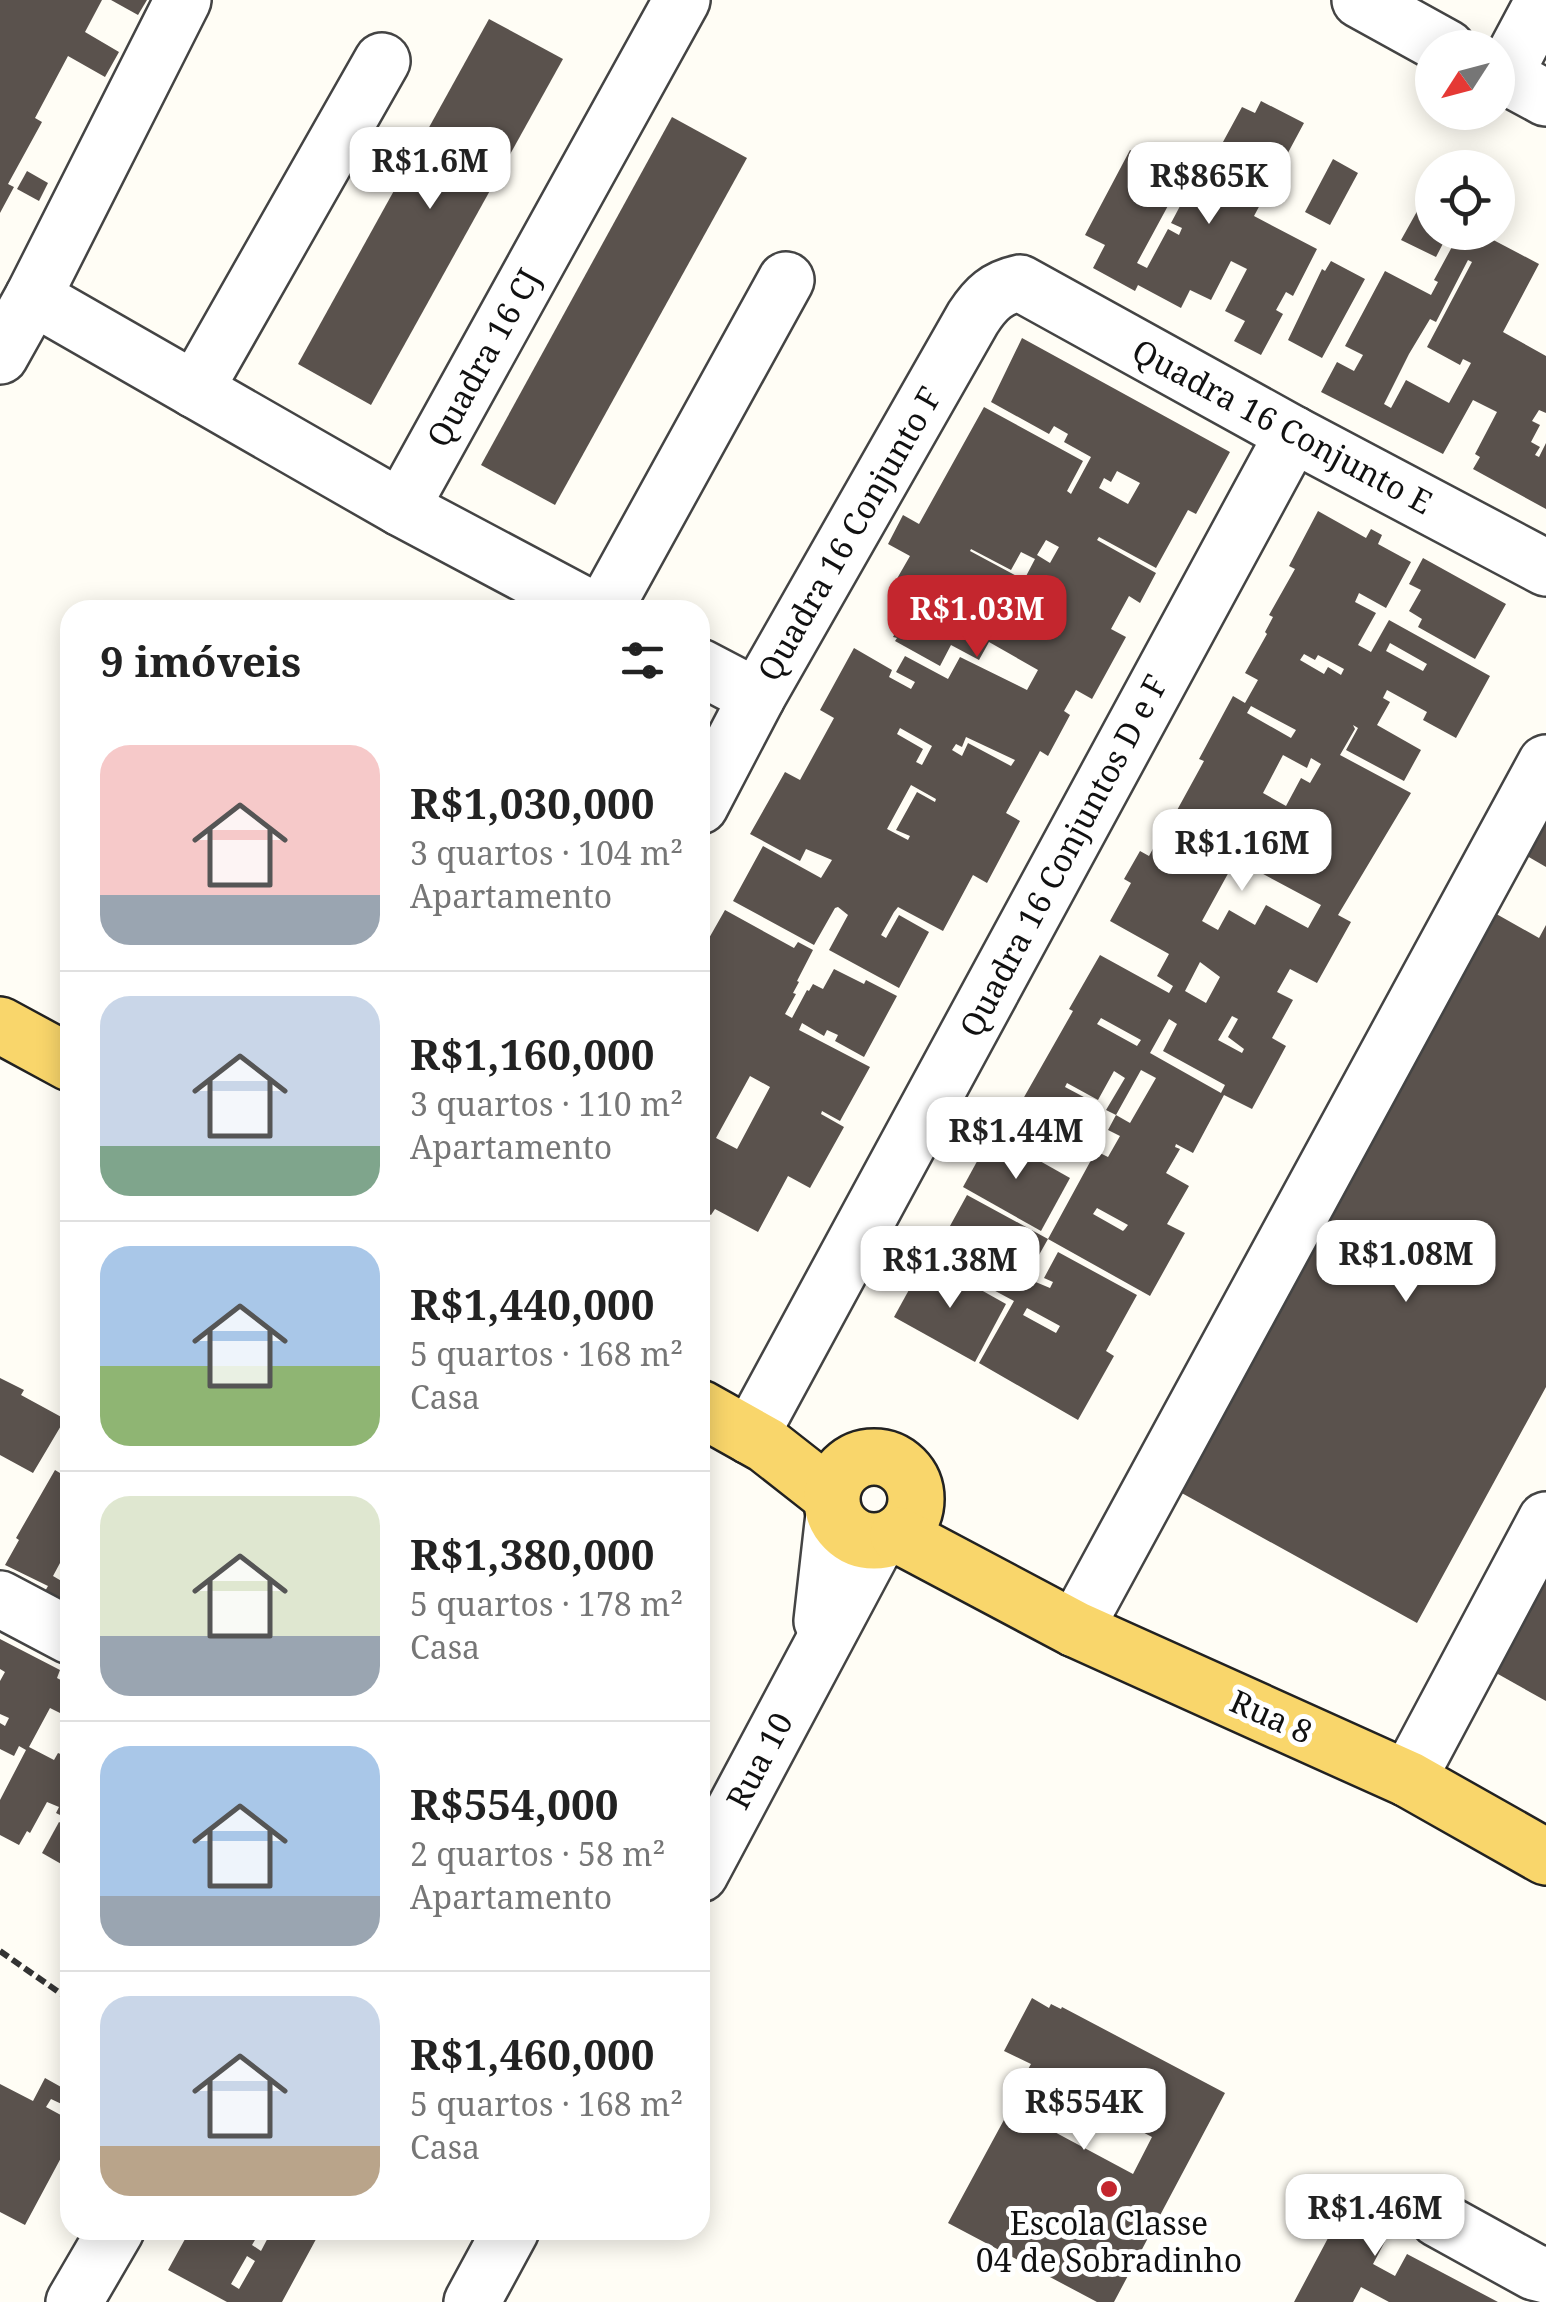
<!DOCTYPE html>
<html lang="pt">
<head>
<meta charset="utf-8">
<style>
	:root { --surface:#fff; --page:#f6f6f6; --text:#222; --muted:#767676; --line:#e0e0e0; --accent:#c4262e }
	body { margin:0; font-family:"Noto Serif",serif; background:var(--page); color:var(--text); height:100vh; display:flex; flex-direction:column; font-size:38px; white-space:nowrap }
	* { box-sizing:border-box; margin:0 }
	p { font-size:32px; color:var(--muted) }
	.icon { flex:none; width:55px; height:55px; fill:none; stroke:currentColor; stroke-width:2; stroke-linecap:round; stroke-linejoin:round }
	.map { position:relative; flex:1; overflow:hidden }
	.side { position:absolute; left:60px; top:600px; width:650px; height:1640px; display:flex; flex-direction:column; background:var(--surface); border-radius:30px; box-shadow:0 5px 25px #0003 }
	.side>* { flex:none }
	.needle { width:65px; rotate:234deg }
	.fabs { position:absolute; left:1415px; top:30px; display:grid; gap:20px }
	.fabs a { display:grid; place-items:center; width:100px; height:100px; border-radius:50%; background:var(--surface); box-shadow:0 5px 25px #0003; font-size:50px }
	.price { position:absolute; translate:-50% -85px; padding:0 22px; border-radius:20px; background:#fff; color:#222; font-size:32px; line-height:65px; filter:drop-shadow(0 2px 5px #0008) }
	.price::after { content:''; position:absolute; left:50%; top:60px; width:30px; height:22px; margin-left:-15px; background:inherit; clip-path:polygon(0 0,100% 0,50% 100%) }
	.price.current { background:var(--accent); color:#fff }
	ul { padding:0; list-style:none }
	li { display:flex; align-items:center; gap:30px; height:250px; padding:0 40px }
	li+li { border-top:2px solid var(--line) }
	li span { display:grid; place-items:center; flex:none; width:280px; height:200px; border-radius:30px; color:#555 }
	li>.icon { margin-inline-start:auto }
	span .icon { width:120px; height:120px; fill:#fffc; stroke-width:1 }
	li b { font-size:42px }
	h2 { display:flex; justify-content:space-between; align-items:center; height:120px; padding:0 40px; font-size:42px }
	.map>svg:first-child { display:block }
	.building { fill:#5a524d; fill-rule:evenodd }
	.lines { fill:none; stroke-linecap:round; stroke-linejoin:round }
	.minor-casing { stroke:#444; stroke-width:60 }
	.major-casing { stroke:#222; stroke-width:60 }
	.path { stroke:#333; stroke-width:6; stroke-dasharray:10 5; stroke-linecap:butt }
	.minor { stroke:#fff; stroke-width:55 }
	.major { stroke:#f9d66b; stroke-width:55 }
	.poi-dot { fill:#c4262e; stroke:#fff; stroke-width:4 }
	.labels { text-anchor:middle; stroke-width:10; stroke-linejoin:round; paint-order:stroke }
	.street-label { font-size:32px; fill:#111; stroke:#fff }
	.poi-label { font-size:32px; fill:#111; stroke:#fff }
</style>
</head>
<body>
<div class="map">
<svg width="1546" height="2302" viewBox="0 0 1546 2302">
	<rect width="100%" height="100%" fill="#fffdf5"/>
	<g class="building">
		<polygon points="0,0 102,0 85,32 119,52 105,77 68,56 35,118 42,122 8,184 14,187 0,213"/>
		<polygon points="111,0 147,0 138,15"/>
		<polygon points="489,19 563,59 371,405 298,364"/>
		<polygon points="1261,101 1304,123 1254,216 1317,249 1293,296 1286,292 1276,310 1283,314 1261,355 1234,341 1245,321 1225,311 1247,269 1231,261 1211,300 1190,290 1181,308 1138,285 1135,291 1093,268 1105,245 1085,235 1130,150 1183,178 1137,263 1147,268 1168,229 1179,235 1182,228 1171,223 1196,176 1228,194 1231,188 1205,175 1242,107 1255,113"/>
		<polygon points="672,117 747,158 555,505 481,465"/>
		<polygon points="1333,159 1358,173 1330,225 1305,212"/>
		<polygon points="27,171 48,183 39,201 17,189"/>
		<polygon points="1420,206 1432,212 1432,232 1449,232 1436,257 1401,240"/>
		<path d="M1460,232L1480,239L1482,234L1539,264L1503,332L1546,356V413L1539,410L1532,421L1540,425L1531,442L1540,447L1535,455L1539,457L1546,443V509L1473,469L1480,457L1475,454L1497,412L1473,400L1443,454L1321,392L1337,362L1354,371L1363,355L1345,346L1385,271L1431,295L1438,282L1434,280ZM1468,260L1472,262L1427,347L1460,365L1463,359L1471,363L1449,403L1406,380L1391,408L1384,404L1409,354L1430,319L1436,322Z"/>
		<polygon points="1331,261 1365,279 1322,358 1288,340 1322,269 1325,271"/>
		<path d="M1022,338L1230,452L1196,514L1188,510L1156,568L1099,537L1097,540L1156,573L1140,603L1129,596L1111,629L1126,637L1092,699L1076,690L1064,711L1070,715L1048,756L1040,751L1006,813L1020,821L987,883L973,875L943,931L898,907L894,912L881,935L886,938L899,915L929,932L899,988L829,950L848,915L838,907L835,908L814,945L733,901L763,846L821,878L832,860L806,849L800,861L750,834L785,772L800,780L834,718L820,710L854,648L892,670L889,677L911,689L915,682L896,672L905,656L948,679L960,657L1027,690L1038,670L989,642L979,660L951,645L940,666L895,641L897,638L893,637L913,601L891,589L910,556L888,544L903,515L919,524L984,407L1083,461L1067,491L1071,494L1091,457L1064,442L1068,434L1054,426L1049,434L991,402ZM1117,471L1140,483L1128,504L1099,488L1104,478L1111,482ZM1046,540L1059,547L1050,563L1037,555ZM971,549L1011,570L1021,552L1035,559L1024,580L970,551ZM900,728L932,746L922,765L916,762L923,749L897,734ZM966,737L1015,760L1011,766L968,743L962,756L952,750L956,744L962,747ZM911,785L936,799L935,802L917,792L896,830L910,836L908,840L887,829Z"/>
		<path d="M1318,511L1366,538L1371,529L1382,535L1378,544L1411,562L1386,608L1359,593L1355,602L1376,613L1358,645L1371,652L1389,620L1490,676L1456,738L1423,720L1427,712L1387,690L1383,698L1390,702L1377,725L1421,750L1404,781L1346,750L1358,728L1353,725L1355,729L1340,755L1411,793L1338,915L1351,922L1317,983L1290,969L1277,992L1293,1000L1272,1038L1286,1046L1252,1109L1224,1095L1193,1153L1176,1144L1175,1147L1180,1149L1166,1173L1189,1186L1167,1224L1185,1233L1150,1296L1048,1239L1096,1151L1108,1157L1120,1136L1108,1130L1116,1115L1130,1123L1156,1078L1141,1070L1116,1115L1106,1110L1125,1078L1114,1071L1098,1100L1067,1083L1065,1087L1097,1104L1070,1152L1051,1142L1056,1132L1049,1128L1036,1152L1003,1134L1073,1011L1069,1009L1100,955L1169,993L1173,986L1157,976L1169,954L1110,921L1131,883L1124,879L1140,851L1149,856L1168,821L1170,823L1204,761L1199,759L1233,696L1245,703L1258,680L1245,673L1267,634L1265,632L1273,617L1269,615L1295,569L1289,566ZM1390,643L1427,664L1423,671L1386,651ZM1304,654L1315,660L1318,655L1344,669L1341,675L1328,667L1324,674L1300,660ZM1251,706L1296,730L1291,738L1247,713ZM1283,755L1307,768L1311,758L1321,764L1310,783L1301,778L1286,806L1263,793ZM1255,815L1276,827L1279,820L1297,829L1304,815L1313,821L1302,841L1276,827L1252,868L1321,905L1308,928L1266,905L1255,925L1229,910L1218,930L1202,921L1236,859L1214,847L1227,824L1244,833ZM1200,962L1220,977L1206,1003L1185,991ZM1232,1016L1238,1019L1228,1037L1244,1049L1242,1053L1218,1040ZM1101,1018L1141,1040L1137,1046L1097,1024ZM1169,1019L1177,1024L1163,1051L1225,1085L1221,1093L1150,1053ZM1097,1208L1128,1225L1125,1229L1123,1231L1093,1214Z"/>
		<polygon points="1423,558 1506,604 1475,659 1418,627 1422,619 1409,611 1421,590 1409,584"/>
		<polygon points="1546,794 1546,867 1515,849"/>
		<polygon points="1484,907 1539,938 1546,925 1546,1387 1417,1623 1169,1486"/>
		<path d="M725,910L794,948L798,942L813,950L797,981L799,982L793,993L796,994L785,1014L792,1018L807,990L809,991L813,984L823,989L834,969L864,984L866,980L897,996L864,1057L835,1041L838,1035L827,1030L824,1036L802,1023L799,1030L870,1067L840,1121L822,1111L821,1114L844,1127L810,1188L788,1176L758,1232L715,1209L711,1215L700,1209V954ZM750,1076L770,1087L737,1149L716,1138Z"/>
		<polygon points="992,1134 1070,1178 1041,1231 963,1187"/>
		<path d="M967,1195L1048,1239L1026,1278L1050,1288L1053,1282L1044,1278L1058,1252L1137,1295L1106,1351L1114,1356L1078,1420L979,1363L1014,1301L956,1270L968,1248L945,1235ZM1027,1308L1060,1326L1056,1333L1023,1315Z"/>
		<polygon points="926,1259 1006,1304 975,1362 894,1317"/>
		<polygon points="0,1378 24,1390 21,1395 65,1419 33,1473 0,1455"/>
		<polygon points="55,1470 70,1479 70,1552 67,1550 53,1576 70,1586 70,1613 41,1598 48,1586 5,1565 19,1540 16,1538"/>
		<polygon points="1546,1564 1546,1701 1489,1669"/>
		<polygon points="0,1639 60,1670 57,1678 70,1685 70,1718 50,1708 29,1747 54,1760 58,1753 70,1758 70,1820 56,1813 59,1807 47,1802 30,1833 27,1831 19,1845 0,1835 0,1800 26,1750 19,1746 14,1756 0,1749 0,1723 5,1726 9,1718 0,1714 0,1681 5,1672 0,1669"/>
		<polygon points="59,1822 70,1828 70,1869 42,1853"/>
		<path d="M1032,1998L1049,2008L1051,2004L1061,2009L1062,2007L1225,2093L1114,2302H1097L948,2223L1030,2072L1027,2071L1031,2064L1004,2051ZM1068,2093L1152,2137L1133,2174L1049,2129Z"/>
		<polygon points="45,2078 70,2092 70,2108 51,2099 46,2107 70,2120 70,2141 25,2225 0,2212 0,2084 33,2101"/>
		<polygon points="1360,2178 1406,2202 1373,2264 1395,2276 1407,2254 1498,2302 1389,2302 1361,2287 1353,2302 1294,2302"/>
		<path d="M190,2230H261L252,2245L261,2251L272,2230H321L282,2302H227L168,2270ZM247,2256L255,2261L239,2289L231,2284Z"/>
	</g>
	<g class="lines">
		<defs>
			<g id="minor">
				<polyline points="1360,0 1447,48"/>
				<polyline points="1498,72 1546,98"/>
				<polyline points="1504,75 1544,0"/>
				<polyline points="33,297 401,508 593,610"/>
				<polyline points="0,356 33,297 183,0"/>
				<polyline points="195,390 382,61"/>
				<polyline points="401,508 682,0"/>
				<polyline points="604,610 786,280"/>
				<polyline points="700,667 757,697"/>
				<path d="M700,806L757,697L973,318C986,298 997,288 1020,283L1293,434L1546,568"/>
				<polyline points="750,1436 1293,434"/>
				<polyline points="0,1599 70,1636"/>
				<polyline points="822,1621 834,1514"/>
				<polyline points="1075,1629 1546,763"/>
				<polyline points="1408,1779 1546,1520"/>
				<polyline points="700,1874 877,1542"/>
				<polyline points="1438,2219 1534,2272 1546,2275"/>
				<polyline points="74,2302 116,2230"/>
				<polyline points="472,2302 511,2230"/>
			</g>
			<g id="major">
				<polyline points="0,1025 70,1063"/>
				<polyline points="700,1408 766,1445 831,1496"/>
				<circle cx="874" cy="1499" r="42"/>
				<polyline points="898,1535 1075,1629 1408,1779 1546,1857"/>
			</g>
		</defs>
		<use href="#minor" class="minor-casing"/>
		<use href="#major" class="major-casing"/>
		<polyline class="path" points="0,1951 70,2000"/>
		<use href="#minor" class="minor"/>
		<use href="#major" class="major"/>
	</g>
	<circle class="poi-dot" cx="1109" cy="2189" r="10"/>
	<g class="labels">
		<g class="street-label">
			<text transform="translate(484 358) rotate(-61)" y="11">Quadra 16 CJ</text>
			<text transform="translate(1282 427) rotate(28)" y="11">Quadra 16 Conjunto E</text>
			<text transform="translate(850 534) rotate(-60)" y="11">Quadra 16 Conjunto F</text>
			<text transform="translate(1064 856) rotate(-62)" y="11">Quadra 16 Conjuntos D e F</text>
			<text transform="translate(1271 1717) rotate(24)" y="11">Rua 8</text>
			<text transform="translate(760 1761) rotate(-62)" y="11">Rua 10</text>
		</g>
		<g class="poi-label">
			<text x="1109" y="2235">Escola Classe<tspan x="1109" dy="37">04 de Sobradinho</tspan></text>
		</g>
	</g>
</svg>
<div class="fabs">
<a><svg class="needle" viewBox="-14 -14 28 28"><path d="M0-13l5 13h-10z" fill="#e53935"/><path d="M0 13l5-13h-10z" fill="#767676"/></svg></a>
<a><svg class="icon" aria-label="locate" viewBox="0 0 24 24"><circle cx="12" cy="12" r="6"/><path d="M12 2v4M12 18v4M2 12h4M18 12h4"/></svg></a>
</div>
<b class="price" style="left:430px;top:212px">R$1.6M</b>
<b class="price" style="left:1209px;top:227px">R$865K</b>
<b class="price current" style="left:977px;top:660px">R$1.03M</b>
<b class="price" style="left:1242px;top:894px">R$1.16M</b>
<b class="price" style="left:1016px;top:1182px">R$1.44M</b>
<b class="price" style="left:1406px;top:1305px">R$1.08M</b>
<b class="price" style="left:950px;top:1311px">R$1.38M</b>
<b class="price" style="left:1084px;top:2153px">R$554K</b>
<b class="price" style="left:1375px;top:2259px">R$1.46M</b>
<section class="side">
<h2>9 imóveis<svg class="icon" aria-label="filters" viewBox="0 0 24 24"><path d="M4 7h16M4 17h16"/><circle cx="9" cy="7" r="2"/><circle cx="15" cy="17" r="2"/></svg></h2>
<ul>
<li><span style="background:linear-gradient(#f6c9c9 75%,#9aa5b1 0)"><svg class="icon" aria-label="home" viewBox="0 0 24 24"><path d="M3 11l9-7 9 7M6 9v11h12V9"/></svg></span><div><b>R$1,030,000</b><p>3 quartos · 104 m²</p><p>Apartamento</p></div></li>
<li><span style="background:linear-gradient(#c9d6e8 75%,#7fa58c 0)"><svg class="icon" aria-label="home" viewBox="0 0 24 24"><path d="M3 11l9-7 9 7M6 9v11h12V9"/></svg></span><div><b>R$1,160,000</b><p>3 quartos · 110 m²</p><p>Apartamento</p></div></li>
<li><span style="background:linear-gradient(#a9c7e8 60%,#8fb573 0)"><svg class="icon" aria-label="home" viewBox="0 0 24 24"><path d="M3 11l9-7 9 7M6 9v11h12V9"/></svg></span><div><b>R$1,440,000</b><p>5 quartos · 168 m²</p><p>Casa</p></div></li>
<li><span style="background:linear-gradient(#dfe7d0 70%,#9aa5b1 0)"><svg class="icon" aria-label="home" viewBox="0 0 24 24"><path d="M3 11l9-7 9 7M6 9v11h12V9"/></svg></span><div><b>R$1,380,000</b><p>5 quartos · 178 m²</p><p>Casa</p></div></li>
<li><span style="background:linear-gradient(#a9c7e8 75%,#9aa5b1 0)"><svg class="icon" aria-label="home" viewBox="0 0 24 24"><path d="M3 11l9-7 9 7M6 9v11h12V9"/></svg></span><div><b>R$554,000</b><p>2 quartos · 58 m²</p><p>Apartamento</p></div></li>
<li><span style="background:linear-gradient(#c9d6e8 75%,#b9a48a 0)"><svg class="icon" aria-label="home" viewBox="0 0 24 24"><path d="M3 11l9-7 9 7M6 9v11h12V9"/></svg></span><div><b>R$1,460,000</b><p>5 quartos · 168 m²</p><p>Casa</p></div></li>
</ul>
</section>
</div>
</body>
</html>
